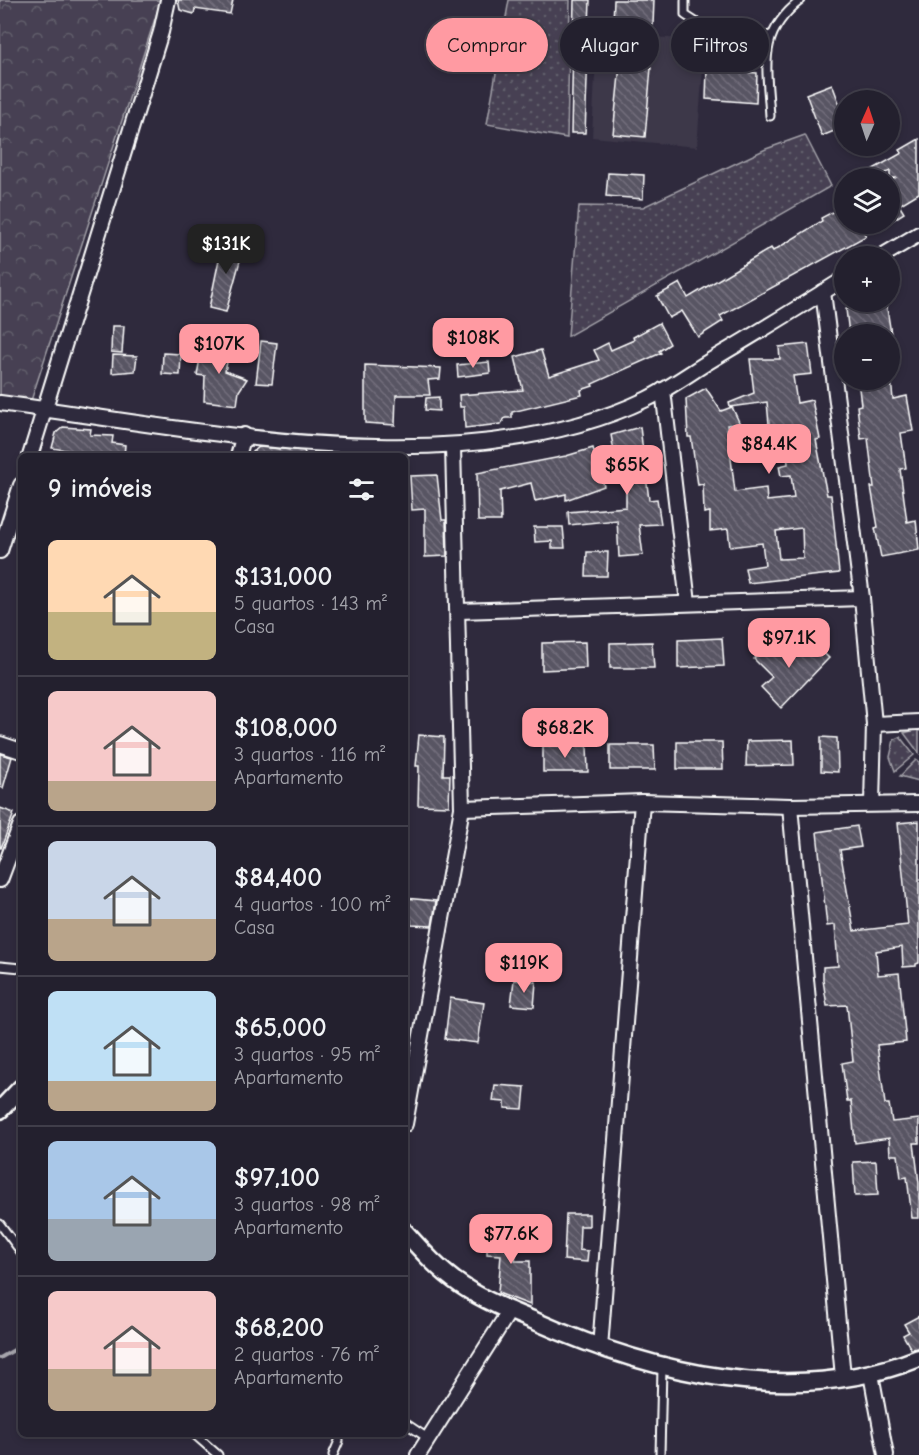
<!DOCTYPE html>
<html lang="pt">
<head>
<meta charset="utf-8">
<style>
	:root { --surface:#23202e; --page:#2b2836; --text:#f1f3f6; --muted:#a3a3aa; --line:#403e4a; --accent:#ff9aa2 }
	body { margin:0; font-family:"Comic Neue",sans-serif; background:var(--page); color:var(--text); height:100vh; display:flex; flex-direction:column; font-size:22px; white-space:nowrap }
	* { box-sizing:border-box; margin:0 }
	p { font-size:20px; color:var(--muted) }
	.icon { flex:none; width:33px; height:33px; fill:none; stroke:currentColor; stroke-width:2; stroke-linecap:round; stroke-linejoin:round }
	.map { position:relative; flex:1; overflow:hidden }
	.sheet { position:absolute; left:18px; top:453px; width:390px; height:984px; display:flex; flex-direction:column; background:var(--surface); border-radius:9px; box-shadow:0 3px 9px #0003,0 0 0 2px var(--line) }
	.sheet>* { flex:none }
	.banner { position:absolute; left:426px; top:18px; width:402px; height:54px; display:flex; gap:12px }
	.needle { width:39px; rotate:3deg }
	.tools { position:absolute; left:834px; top:90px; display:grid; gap:12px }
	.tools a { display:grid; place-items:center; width:66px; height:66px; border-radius:50%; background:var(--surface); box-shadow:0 3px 9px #0003,0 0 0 2px var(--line); font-size:30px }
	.price { position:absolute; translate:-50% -51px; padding:0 14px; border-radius:12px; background:var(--accent); color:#111; font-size:20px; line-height:39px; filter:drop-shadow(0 2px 3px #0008) }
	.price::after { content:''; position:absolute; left:50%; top:36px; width:18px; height:14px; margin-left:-9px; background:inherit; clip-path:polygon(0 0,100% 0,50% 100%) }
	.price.active { background:#222; color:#fff }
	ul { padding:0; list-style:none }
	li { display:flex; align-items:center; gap:18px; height:150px; padding:0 30px }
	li+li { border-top:2px solid var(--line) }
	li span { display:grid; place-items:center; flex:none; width:168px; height:120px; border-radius:9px; color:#555 }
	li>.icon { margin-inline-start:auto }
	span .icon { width:72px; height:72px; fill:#fffc; stroke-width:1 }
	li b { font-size:26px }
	h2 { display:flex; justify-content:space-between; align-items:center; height:72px; padding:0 30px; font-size:26px }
	.chip { padding:0 21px; border-radius:27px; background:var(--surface); box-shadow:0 3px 9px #0003,0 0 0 2px var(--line); font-size:21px; line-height:54px }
	.chip.active { background:var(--accent); color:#111 }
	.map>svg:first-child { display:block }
	.built { fill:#3c3749 }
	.grass { fill:url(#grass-dots); stroke:#a2a0a8; stroke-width:1.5 }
	.forest { fill:url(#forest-crowns); stroke:#a2a0a8; stroke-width:1.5 }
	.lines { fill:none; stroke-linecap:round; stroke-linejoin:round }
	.stream { stroke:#a7a6ad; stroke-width:4 }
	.building { fill:url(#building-back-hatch); stroke:#fff; stroke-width:1.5; fill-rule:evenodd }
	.service-casing { stroke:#fff; stroke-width:11 }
	.minor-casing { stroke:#fff; stroke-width:18 }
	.tertiary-casing { stroke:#fff; stroke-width:21 }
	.service { stroke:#2f2a3d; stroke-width:7 }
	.minor { stroke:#2f2a3d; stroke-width:14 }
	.tertiary { stroke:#2f2a3d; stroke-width:16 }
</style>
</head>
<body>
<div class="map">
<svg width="919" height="1455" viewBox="0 0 919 1455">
	<defs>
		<pattern id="grass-dots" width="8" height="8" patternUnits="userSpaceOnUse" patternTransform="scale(1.5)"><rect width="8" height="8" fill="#464152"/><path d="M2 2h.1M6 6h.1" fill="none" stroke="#625e6c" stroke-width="1.8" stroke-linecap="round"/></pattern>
		<pattern id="forest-crowns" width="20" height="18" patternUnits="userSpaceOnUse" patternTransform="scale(1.5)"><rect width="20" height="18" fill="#464152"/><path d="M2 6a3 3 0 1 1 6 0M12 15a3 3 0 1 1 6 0" fill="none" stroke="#625e6c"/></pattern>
		<pattern id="building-back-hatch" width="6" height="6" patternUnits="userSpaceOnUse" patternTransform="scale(1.5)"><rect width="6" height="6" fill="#595564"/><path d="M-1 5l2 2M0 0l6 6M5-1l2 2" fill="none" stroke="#726e7b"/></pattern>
	</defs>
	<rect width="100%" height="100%" fill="#2f2a3d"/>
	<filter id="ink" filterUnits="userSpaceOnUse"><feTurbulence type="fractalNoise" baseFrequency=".0167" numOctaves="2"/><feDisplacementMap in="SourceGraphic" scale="12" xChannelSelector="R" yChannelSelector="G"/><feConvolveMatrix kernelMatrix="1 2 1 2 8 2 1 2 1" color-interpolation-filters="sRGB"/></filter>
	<g filter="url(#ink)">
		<polygon class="built" points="597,34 705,40 697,147 592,137"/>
		<g class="grass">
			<polygon points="509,0 570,0 567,138 487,124"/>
			<polygon points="805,135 831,186 568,336 579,206 643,207 766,149"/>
			<polygon points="919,729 919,753 904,733"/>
			<polygon points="900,737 914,755 895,771 890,757 894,740"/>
			<polygon points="916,760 919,762 919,781 900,776"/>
		</g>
		<polygon class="forest" points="0,0 161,0 29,407 0,403"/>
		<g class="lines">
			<polyline class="stream" points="0,1358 21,1346"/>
		</g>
		<g class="building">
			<polygon points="178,0 233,0 230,14 195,9 194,14 180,10"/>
			<polygon points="574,0 590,0 585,133 571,133"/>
			<polygon points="614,0 654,0 653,25 613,23"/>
			<polygon points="620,65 651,68 645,137 613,134"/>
			<polygon points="707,69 757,73 756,103 706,99"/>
			<polygon points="832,84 844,116 844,127 822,136 806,94"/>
			<polygon points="919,139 919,193 899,205 904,213 890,222 890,181 895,178 890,178 890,171 873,178 868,172 902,153 900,150"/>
			<polygon points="608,173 644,175 643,199 606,196"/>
			<polygon points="844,206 844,224 859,224 866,236 720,316 723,321 698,337 682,311 669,318 657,296 680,283 688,298 771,248 773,251 822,221 821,218"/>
			<polygon points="223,240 244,246 226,312 209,308"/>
			<polygon points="886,302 891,334 849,334 846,309"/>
			<polygon points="659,323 670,344 659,351 661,353 592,384 593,386 581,390 582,395 512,412 512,418 505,418 501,424 465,428 464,407 460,407 459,395 523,390 515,357 541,350 549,376 599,360 594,350 608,343 611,350 634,340 633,337"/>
			<polygon points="112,326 124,326 122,353 111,352"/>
			<polygon points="203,341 231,345 225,371 247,379 239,391 237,405 204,401 205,376 197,375"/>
			<polygon points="261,341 277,343 272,384 256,383"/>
			<path d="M808,344L812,374L793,376L797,403L812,400L820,439L816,440L827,495H831L839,573L748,583L745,568L765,565L762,543L730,547L728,529L710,531V512L704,513L703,484L698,485L691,437H688L686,399L706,388L721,411L732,407L740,424L727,425L735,492L766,488L767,501L794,498L791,475L781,476L779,466L788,464L786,443L773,445L771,436L762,437L760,427L769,424L767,402L730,407L729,403L754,393L750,359H780L779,347ZM802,528L803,558L779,559L776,531Z"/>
			<polygon points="163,353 181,354 180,375 162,374"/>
			<polygon points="113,355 137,356 135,371 112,373"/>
			<polygon points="489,362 490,373 458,377 457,365"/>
			<polygon points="365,365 441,368 440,379 428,380 430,395 396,395 395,425 365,423"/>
			<polygon points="858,380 891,380 893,399 907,396 913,431 901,433 906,468 900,469 907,522 916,520 919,550 881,557 875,528 878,527 871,487 874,487 868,438 861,439 857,406 861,405"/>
			<polygon points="439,397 439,411 425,410 426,398"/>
			<polygon points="63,427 91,429 90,435 113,436 112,443 125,445 124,456 103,456 52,448 56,433"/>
			<polygon points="640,427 649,500 657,499 661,524 639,525 643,555 619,557 617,520 569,525 568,512 626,507 626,483 620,483 611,435"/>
			<polygon points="259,447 304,451 306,456 248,456"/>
			<polygon points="593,448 604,486 566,500 566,494 535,501 531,483 500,491 501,521 478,521 477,473 566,456"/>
			<polygon points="437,475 442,520 446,520 447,556 425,557 425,509 412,510 410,476"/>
			<polygon points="534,527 563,527 565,548 552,548 552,541 535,542"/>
			<polygon points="587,552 608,552 607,576 586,576"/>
			<polygon points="722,638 724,666 678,668 678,640"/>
			<polygon points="808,638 829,658 781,708 761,687 772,677 754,659 773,640 789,657"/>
			<polygon points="585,642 586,668 542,670 542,643"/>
			<polygon points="652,642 654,668 610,668 610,643"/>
			<polygon points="419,735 444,737 443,775 450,775 449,806 418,805 419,766 416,766"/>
			<polygon points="821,737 837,738 838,772 821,771"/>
			<polygon points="793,740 794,765 746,766 747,741"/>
			<polygon points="677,742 722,742 723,769 677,769"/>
			<polygon points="610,745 654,745 655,770 610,770"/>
			<polygon points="543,746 587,746 588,772 543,772"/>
			<polygon points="0,754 12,757 3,788 0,787"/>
			<polygon points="0,808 14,813 1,848 0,848"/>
			<polygon points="919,821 919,963 916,964 916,966 903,967 902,947 876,951 878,975 899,973 906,1042 877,1045 885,1104 889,1104 892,1122 919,1119 919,1143 914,1143 919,1183 919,1218 912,1218 907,1177 901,1178 898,1155 890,1155 889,1138 855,1143 851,1101 847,1101 842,1063 853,1061 847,1005 827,1006 823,980 823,967 838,966 835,925 827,926 817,832 857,826 861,847 840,850 854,931 908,925 898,823"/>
			<polygon points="405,898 436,901 432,926 411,925 411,920 405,919"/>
			<polygon points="514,980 536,982 534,1007 511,1005"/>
			<polygon points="450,998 484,1003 478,1043 445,1039"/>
			<polygon points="495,1085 525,1087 523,1109 505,1108 505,1102 493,1101"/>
			<polygon points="876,1161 878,1195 855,1196 853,1162"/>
			<polygon points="566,1214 589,1214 589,1226 580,1226 579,1250 588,1251 587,1262 564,1260"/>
			<polygon points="495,1225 506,1225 519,1235 515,1261 530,1261 530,1305 498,1293 501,1255 487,1254 487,1244 493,1242"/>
			<polygon points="919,1316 919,1348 911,1349 903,1335 909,1332 904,1324"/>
		</g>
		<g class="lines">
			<defs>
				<g id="service">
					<polyline points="685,0 685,15 716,35 742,44 770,35"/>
					<path d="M770,116C767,66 757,34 801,0"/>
					<polyline points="0,966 21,968"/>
					<polyline points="0,1224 21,1252"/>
					<polyline points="405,1423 429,1439"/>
					<polyline points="194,1434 218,1455"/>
					<polyline points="333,1455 339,1441"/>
					<polyline points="660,1455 662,1367"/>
				</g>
				<g id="minor">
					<polyline points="882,256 919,234"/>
					<polyline points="823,292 862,598 874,724 872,804"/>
					<polyline points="663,390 688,603"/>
					<path d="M0,403C196,429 462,488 647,399C670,388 691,372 713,359C757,333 801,306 844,279"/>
					<polyline points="30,456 161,32 168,0"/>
					<polyline points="238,456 244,435"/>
					<polyline points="0,551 21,485"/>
					<polyline points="459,611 862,598"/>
					<polyline points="874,724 919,722"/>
					<polyline points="0,744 21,751"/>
					<polyline points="790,806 843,1377"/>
					<polyline points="462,808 642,802 790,806 919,804"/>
					<polyline points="0,880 21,824"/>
					<polyline points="405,1124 462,808 453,446"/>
					<polyline points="600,1348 642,802"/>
					<polyline points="871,1374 886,1455"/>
					<polyline points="418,1455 510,1310"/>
				</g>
				<g id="tertiary">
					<polyline points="0,1110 21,1088"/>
					<path d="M405,1232C422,1251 440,1271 461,1285C483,1300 510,1311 535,1321C652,1373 794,1408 919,1358"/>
				</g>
			</defs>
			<use href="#service" class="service-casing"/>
			<use href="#minor" class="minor-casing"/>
			<use href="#tertiary" class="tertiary-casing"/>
			<use href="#service" class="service"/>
			<use href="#minor" class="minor"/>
			<use href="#tertiary" class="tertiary"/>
		</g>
	</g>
</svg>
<div class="tools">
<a><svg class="needle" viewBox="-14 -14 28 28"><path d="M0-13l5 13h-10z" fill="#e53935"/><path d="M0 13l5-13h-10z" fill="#a3a3aa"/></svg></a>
<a><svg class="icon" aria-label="layers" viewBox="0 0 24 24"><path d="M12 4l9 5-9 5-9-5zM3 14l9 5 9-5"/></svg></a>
<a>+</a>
<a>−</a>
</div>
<b class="price active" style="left:226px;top:275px">$131K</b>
<b class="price" style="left:473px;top:369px">$108K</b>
<b class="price" style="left:219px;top:375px">$107K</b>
<b class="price" style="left:769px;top:475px">$84.4K</b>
<b class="price" style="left:627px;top:496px">$65K</b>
<b class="price" style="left:789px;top:669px">$97.1K</b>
<b class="price" style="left:565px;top:759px">$68.2K</b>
<b class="price" style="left:524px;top:994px">$119K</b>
<b class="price" style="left:511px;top:1265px">$77.6K</b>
<div class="banner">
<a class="chip active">Comprar</a>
<a class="chip">Alugar</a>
<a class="chip">Filtros</a>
</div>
<section class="sheet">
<h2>9 imóveis<svg class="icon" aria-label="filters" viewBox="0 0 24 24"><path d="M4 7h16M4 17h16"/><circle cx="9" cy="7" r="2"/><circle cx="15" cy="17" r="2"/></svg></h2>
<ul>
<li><span style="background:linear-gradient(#ffd9b3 60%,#c2b280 0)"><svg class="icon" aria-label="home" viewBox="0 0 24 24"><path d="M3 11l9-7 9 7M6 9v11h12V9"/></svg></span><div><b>$131,000</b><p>5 quartos · 143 m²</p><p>Casa</p></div></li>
<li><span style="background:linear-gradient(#f6c9c9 75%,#b9a48a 0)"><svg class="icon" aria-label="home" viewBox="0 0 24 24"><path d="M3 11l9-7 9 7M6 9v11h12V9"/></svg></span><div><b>$108,000</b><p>3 quartos · 116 m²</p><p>Apartamento</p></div></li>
<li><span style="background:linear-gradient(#c9d6e8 65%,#b9a48a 0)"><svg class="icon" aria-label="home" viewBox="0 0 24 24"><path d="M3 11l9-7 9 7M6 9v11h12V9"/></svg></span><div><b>$84,400</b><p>4 quartos · 100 m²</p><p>Casa</p></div></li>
<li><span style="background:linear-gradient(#bfe0f5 75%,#b9a48a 0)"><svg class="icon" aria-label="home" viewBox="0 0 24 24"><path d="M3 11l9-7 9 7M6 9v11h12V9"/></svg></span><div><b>$65,000</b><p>3 quartos · 95 m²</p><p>Apartamento</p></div></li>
<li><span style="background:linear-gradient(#a9c7e8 65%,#9aa5b1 0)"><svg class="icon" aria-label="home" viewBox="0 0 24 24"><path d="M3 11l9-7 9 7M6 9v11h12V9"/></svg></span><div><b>$97,100</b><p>3 quartos · 98 m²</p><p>Apartamento</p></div></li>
<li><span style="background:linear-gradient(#f6c9c9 65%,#b9a48a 0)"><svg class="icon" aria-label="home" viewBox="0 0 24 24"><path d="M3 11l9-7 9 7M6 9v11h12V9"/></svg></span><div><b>$68,200</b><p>2 quartos · 76 m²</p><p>Apartamento</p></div></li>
</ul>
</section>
</div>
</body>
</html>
